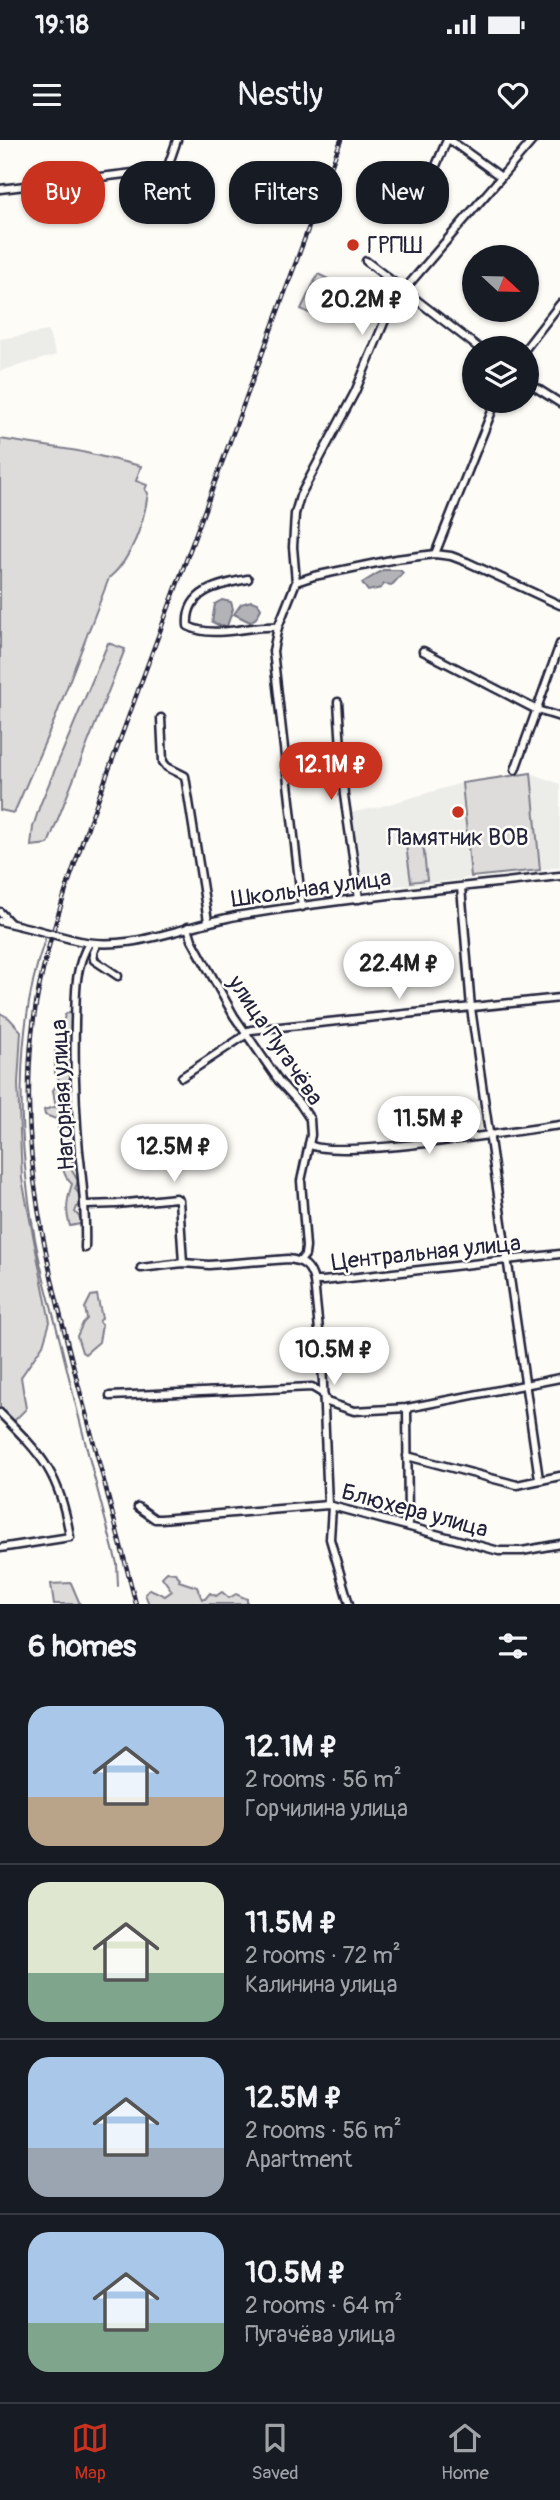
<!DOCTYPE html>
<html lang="en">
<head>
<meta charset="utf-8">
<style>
	:root { --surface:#171b24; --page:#20242c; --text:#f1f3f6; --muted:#9ea1a6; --line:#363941; --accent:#c8321e }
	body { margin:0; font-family:Pangolin,sans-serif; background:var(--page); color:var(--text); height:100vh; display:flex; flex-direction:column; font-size:26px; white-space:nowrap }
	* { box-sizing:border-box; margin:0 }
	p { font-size:23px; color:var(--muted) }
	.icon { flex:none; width:38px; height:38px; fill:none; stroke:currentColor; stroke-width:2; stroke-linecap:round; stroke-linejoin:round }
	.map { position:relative; height:1464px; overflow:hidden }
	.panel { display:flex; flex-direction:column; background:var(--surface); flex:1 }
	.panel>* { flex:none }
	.hud { position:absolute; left:21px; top:21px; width:518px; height:63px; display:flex; gap:14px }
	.needle { width:46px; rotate:112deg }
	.tools { position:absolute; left:462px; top:105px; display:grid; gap:14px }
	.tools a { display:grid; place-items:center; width:77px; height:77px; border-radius:50%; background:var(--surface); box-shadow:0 2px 5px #0004; font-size:35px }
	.price { position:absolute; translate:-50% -60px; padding:0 16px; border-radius:24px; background:#fff; color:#222; font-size:23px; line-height:46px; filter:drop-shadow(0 2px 4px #0008) }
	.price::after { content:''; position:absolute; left:50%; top:42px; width:21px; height:16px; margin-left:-10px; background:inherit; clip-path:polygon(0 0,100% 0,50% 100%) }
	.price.on { background:var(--accent); color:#fff }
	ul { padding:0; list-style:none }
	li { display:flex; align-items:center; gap:21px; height:175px; padding:0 28px }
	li+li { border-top:2px solid var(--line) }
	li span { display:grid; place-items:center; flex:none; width:196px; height:140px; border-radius:21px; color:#555 }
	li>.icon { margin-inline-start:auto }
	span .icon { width:84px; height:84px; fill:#fffc; stroke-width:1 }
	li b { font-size:30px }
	h2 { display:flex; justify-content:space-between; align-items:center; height:84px; padding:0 28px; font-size:30px }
	.pill { padding:0 24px; border-radius:28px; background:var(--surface); box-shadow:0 2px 5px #0004; font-size:24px; line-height:63px }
	.pill.on { background:var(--accent); color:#fff }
	.status { display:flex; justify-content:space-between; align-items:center; height:49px; padding:0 35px; background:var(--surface); direction:ltr }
	.status svg { height:19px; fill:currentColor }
	header { display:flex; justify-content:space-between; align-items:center; height:91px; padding:0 28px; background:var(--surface); font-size:32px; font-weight:600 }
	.dock { display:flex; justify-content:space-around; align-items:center; height:98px; border-top:2px solid var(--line); background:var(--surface); font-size:19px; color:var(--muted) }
	.dock a { display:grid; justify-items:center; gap:4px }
	.dock .on { color:var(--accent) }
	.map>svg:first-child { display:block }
	.built { fill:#ecece9 }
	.green { fill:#dddcdb; stroke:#807f8b; stroke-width:2 }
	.water { fill:#b2b2b7; stroke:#787885; stroke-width:2 }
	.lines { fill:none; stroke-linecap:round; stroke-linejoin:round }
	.stream { stroke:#787885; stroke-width:2 }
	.minor-casing { stroke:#22223b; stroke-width:11 }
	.minor { stroke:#fdfcf7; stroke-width:6 }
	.rail-casing { stroke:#22223b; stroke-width:4.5 }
	.rail { stroke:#fdfcf7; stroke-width:2; stroke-dasharray:5; stroke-linecap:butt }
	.minor-bridge-casing { stroke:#22223b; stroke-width:11; stroke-linecap:butt }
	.minor-bridge { stroke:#fdfcf7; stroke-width:6 }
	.poi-dot { fill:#c8321e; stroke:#fdfcf7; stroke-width:2.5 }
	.labels { text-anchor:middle; stroke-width:5; stroke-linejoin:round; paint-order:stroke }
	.poi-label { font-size:23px; fill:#22223b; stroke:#fdfcf7; text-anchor:start }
	.street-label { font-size:23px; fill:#22223b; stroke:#fdfcf7 }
</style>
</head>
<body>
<div class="status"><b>19:18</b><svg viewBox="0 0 49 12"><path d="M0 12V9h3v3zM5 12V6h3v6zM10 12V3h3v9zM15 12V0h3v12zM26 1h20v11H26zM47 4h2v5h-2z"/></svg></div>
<header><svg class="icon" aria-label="menu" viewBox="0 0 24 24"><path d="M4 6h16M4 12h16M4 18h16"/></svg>Nestly<svg class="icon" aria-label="heart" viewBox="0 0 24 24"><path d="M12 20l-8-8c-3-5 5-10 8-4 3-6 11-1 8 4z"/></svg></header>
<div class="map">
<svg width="560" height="1464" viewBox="0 0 560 1464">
	<rect width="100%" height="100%" fill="#fdfcf7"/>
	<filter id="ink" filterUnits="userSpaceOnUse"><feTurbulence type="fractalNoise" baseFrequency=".0143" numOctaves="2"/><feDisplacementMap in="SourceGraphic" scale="14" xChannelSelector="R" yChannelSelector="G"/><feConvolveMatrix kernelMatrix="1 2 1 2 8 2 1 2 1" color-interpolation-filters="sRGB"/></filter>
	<g filter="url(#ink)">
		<g class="built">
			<polygon points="48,191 56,215 0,231 0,199"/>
			<polygon points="531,633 560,644 560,727 540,730"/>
			<polygon points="462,643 471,737 459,740 364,749 357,702 353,703 350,673 379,667"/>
		</g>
		<g class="green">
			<polygon points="318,134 334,142 317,177 301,169"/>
			<path d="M0,299L78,311L141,326L136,341L147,345L145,350L148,353C144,382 132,419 109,438L54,581L14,673L0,670Z"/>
			<polygon points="108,503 125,509 48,704 31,706 33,687 40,665"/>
			<polygon points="531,633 540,730 471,737 462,643"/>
			<polygon points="422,695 427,740 411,742 405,698"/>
			<polygon points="69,872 72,878 72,891 67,896 66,915 72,919 72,931 68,943 73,954 69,959 69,975 66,977 65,984 71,987 67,998 62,996 58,990 59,980 45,975 44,970 58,966 55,963 53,950 59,942 58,936 55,933 55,912 65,875"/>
			<polygon points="0,873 9,878 21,891 18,944 22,1039 50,1182 43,1205 21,1237 26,1269 14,1281 0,1267"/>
			<path d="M68,1009L74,1025L71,1029L78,1041L75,1049L83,1058L81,1065L77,1067L75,1072L82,1080L80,1084L70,1086C65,1071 67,1059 72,1044C62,1035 59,1020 68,1009Z"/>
			<polygon points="97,1155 102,1178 99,1182 102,1185 99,1202 85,1214 82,1212 77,1196 83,1183 87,1179 85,1168 91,1156"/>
			<polygon points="167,1432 175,1433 180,1438 179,1441 197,1447 202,1459 205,1459 210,1453 216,1456 222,1452 229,1458 236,1454 247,1459 247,1464 149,1464 145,1454 150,1449 165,1456 172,1451 162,1437"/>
			<polygon points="71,1443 80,1464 54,1464 51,1444"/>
		</g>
		<g class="water">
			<polygon points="399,55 408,60 405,71 395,78 387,73 390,60"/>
			<polygon points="383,430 400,430 403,433 392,445 384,444 381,448 368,451 362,443"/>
			<polygon points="222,460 231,462 233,469 227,486 220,486 212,482 215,464"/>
			<polygon points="251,461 258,463 261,469 256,478 250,482 234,474 241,464"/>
		</g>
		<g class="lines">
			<path class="stream" d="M45,799C13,891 18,1005 35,1099C42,1137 54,1175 63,1213C80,1283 98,1353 117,1424L118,1446"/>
			<defs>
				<g id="minor">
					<polyline points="450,0 501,37"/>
					<polyline points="435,28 447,0"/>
					<polyline points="0,49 167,29 177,0"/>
					<polyline points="366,121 479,208"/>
					<polyline points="526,208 560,164"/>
					<polyline points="527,242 560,263"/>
					<polyline points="435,414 496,261"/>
					<path d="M248,439C222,444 185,449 188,486C214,500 250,484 278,487"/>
					<polyline points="296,442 314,436 396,419 435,414 451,416 467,422 560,465"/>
					<polyline points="423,511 537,570 560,577"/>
					<polyline points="338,562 344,655 359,759"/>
					<polyline points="161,578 163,622 167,627 185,636 208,781"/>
					<polyline points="515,630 560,504"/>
					<polyline points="461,747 471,868 539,1339"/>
					<polyline points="302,767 273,511 278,487 296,442 293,407 295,374 300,356 355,252 396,154 404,150 533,0"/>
					<polyline points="0,772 10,783"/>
					<polyline points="0,781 29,788"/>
					<polyline points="188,787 192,800 234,876 279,941 300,964 310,979 311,995 301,1041 306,1107 305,1115 301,1120"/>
					<path d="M71,799C129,815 185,784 242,775C348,758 454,748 560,736"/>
					<polyline points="97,804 93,812 94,820 118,836"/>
					<polyline points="245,892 251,890 560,858"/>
					<polyline points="182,937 247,894"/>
					<path d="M309,1004C330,1021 523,990 560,985"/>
					<polyline points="86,1065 117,1064 176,1058 179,1060 183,1123"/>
					<path d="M85,1108C86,1075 83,1044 79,1011C75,968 74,925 75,882C76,853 74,829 89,803"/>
					<path d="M141,1128L183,1123L209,1125L288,1119C304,1121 310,1126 314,1141H323L560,1114"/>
					<polyline points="314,1141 322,1220 328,1365"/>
					<polyline points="110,1256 312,1247 322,1253 327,1262 354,1271 407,1268 560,1238"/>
					<polyline points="407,1268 408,1386"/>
					<path d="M0,1273C43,1316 60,1334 70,1397L0,1408"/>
					<polyline points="407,1316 517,1345 560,1336"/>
					<polyline points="332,1366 330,1399 349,1464"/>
					<polyline points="138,1367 155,1379 161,1379 328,1365 499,1411 522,1411 560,1404"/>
				</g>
			</defs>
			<use href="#minor" class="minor-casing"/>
			<use href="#minor" class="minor"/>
			<defs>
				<path id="rail" d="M136,1464C117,1391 98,1317 78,1244C47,1125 19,1018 32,894C39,826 61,764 83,700L341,0"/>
			</defs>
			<use href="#rail" class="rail-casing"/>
			<use href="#rail" class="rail"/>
			<defs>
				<polyline id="minor-bridge" points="29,788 71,799"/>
			</defs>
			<use href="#minor-bridge" class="minor-bridge-casing"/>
			<use href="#minor-bridge" class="minor-bridge"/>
		</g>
	</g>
	<g class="poi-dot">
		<circle cx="353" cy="105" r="7"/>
		<circle cx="458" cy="672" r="7"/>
	</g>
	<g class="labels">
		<g class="poi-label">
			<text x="367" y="113">ГРПШ</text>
			<text x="458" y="705" text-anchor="middle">Памятник ВОВ</text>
		</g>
		<g class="street-label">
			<text transform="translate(311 748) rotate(-8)" y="8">Школьная улица</text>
			<text transform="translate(276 900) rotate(56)" y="8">улица Пугачёва</text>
			<text transform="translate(62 955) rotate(-93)" y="8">Нагорная улица</text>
			<text transform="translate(426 1112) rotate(-6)" y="8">Центральная улица</text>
			<text transform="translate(415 1370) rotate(15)" y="8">Блюхера улица</text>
		</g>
	</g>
</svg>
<div class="tools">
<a><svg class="needle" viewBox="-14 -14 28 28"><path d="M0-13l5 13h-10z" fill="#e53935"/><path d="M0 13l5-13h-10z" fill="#9ea1a6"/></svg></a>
<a><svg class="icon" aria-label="layers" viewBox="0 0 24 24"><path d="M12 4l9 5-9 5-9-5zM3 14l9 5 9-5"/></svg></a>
</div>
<b class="price" style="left:362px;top:197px">20.2M ₽</b>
<b class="price on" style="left:331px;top:662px">12.1M ₽</b>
<b class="price" style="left:399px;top:861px">22.4M ₽</b>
<b class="price" style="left:429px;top:1016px">11.5M ₽</b>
<b class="price" style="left:174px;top:1044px">12.5M ₽</b>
<b class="price" style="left:334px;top:1247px">10.5M ₽</b>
<div class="hud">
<a class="pill on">Buy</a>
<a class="pill">Rent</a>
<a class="pill">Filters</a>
<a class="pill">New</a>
</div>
</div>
<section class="panel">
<h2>6 homes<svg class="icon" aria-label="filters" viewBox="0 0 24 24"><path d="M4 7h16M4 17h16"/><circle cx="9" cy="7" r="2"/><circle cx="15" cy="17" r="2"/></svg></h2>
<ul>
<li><span style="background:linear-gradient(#a9c7e8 65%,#b9a48a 0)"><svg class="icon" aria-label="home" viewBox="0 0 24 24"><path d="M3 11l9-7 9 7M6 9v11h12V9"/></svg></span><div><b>12.1M ₽</b><p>2 rooms · 56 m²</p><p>Горчилина улица</p></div></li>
<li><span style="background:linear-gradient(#dfe7d0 65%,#7fa58c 0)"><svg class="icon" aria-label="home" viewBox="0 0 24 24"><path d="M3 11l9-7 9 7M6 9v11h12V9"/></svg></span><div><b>11.5M ₽</b><p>2 rooms · 72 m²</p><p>Калинина улица</p></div></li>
<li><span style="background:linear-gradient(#a9c7e8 65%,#9aa5b1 0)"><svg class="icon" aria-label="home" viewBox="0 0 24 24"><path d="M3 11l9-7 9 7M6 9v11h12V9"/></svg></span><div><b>12.5M ₽</b><p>2 rooms · 56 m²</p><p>Apartment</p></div></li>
<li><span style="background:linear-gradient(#a9c7e8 65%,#7fa58c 0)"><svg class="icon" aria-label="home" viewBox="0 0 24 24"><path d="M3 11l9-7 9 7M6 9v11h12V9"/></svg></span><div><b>10.5M ₽</b><p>2 rooms · 64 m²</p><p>Пугачёва улица</p></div></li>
</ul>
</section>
<nav class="dock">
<a class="on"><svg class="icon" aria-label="map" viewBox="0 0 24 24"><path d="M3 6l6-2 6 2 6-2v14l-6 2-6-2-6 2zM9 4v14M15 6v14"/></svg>Map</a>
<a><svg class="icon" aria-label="saved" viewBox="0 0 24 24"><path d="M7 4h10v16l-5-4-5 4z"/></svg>Saved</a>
<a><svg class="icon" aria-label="home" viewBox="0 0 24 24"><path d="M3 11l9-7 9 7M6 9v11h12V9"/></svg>Home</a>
</nav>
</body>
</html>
